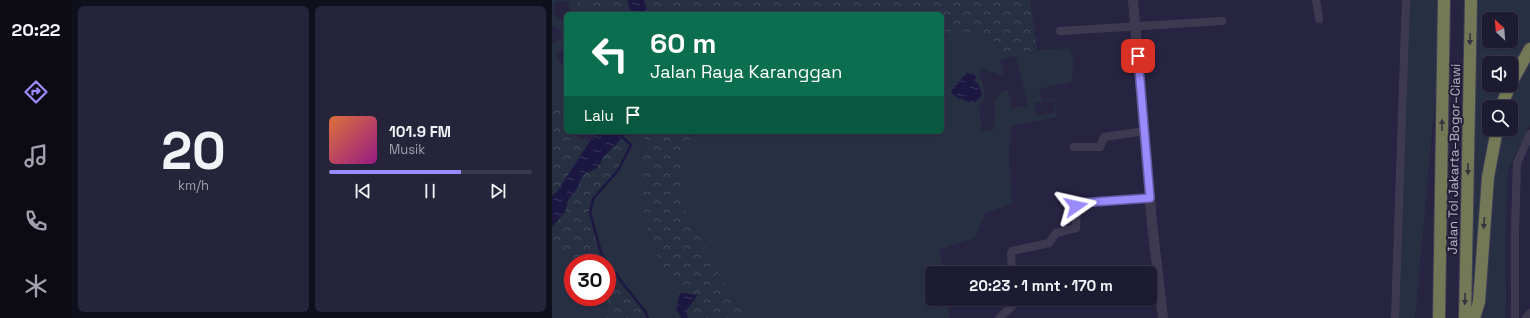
<!DOCTYPE html>
<html lang="id">
<meta charset="utf-8">
<style>
body{margin:0;font-family:"Space Grotesk",sans-serif;background:#25243a;color:#f1f3f6;height:100vh;display:flex;flex-direction:column;font-size:15px;white-space:nowrap}
*{box-sizing:border-box;margin:0}
p{font-size:13px;color:#a0a1ac}
.icon{flex:none;width:22px;height:22px;fill:none;stroke:currentColor;stroke-width:2;stroke-linecap:round;stroke-linejoin:round}
.map{position:relative;flex:1;overflow:hidden}
.details{display:flex;flex-direction:column;gap:6px;padding:6px;background:#100f1c;width:480px}
.details>*{flex:none}
.hud{position:absolute;left:12px;top:12px;width:380px;height:122px;border-radius:6px;box-shadow:0 1px 3px #0004,0 0 0 1px #3b394d;background:#0b6e4f;color:#fff;overflow:hidden}
.needle{width:26px;rotate:334deg}
.buttons{position:absolute;left:930px;top:12px;display:grid;gap:8px}
.buttons a{display:grid;place-items:center;width:36px;height:36px;border-radius:6px;background:#1d1b32;box-shadow:0 1px 3px #0004,0 0 0 1px #3b394d;font-size:20px}
.speed{position:absolute;left:12px;top:254px;display:flex;gap:8px;font-size:20px;font-weight:700;text-align:center}
.speed>*{display:grid;place-content:center;width:52px;height:52px;border-radius:50%;background:#1d1b32;box-shadow:0 1px 3px #0004,0 0 0 1px #3b394d;line-height:1}
.speed .limit{border:6px solid #d22;background:#fff;color:#111}
.pin{position:absolute;display:grid;place-items:center;width:34px;height:34px;color:#fff;margin:-17px;border-radius:8px;box-shadow:0 2px 6px #0006}
.me{position:absolute;width:44px;margin:-22px;rotate:79deg;stroke-linejoin:round;filter:drop-shadow(0 0 3px #0008)}
.turn{display:flex;align-items:center;gap:14px;height:84px;padding:0 20px;font-size:18px}
.turn .icon{width:52px;height:52px;stroke-width:2.5}
.turn b{display:block;font-size:28px;line-height:34px}
.then{display:flex;align-items:center;height:38px;padding:0 20px;background:#0003;gap:8px;font-size:15px}
.details .card{flex:1;display:flex;flex-direction:column;justify-content:center;gap:6px;min-width:0;padding:0 14px;border-radius:6px;background:#25243a}
.details .dial{align-items:center;gap:0}
.dial b{font-size:52px;line-height:1}
.song{display:flex;align-items:center;gap:12px}
.cover{width:48px;height:48px;border-radius:6px;background:linear-gradient(135deg,hsl(20 70% 55%),hsl(310 70% 35%))}
.played{height:4px;border-radius:2px;background:linear-gradient(90deg,#9a8afc 65%,#3b394d 65%)}
.keys{display:flex;justify-content:space-around;direction:ltr}
.details .tiles{flex:1;display:grid;gap:6px;grid-template-columns:repeat(2,1fr)}
.trip{position:absolute;left:373px;top:266px;width:232px;height:40px;border-radius:6px;background:#1d1b32;box-shadow:0 1px 3px #0004,0 0 0 1px #3b394d;font-weight:800;line-height:40px;text-align:center}
main{display:flex;flex:1;min-height:0}
.tab-bar{display:flex;flex-direction:column;width:72px;justify-content:space-around;align-items:center;background:#0c0b14;color:#a0a1ac}
.tab-bar .icon{width:28px;height:28px}
.tab-bar .selected{color:#9a8afc}
.tab-bar b{font-size:18px;color:#f1f3f6}
.map>svg:first-child{display:block}
.grass{fill:#273043;fill-rule:evenodd}
.forest{fill:url(#forest-crowns)}
.water{fill:url(#water-ripples)}
.lines{fill:none;stroke-linecap:round;stroke-linejoin:round}
.stream{stroke:#1c1740;stroke-width:2.5}
.minor-casing{stroke:#403d54;stroke-width:8}
.tertiary-casing{stroke:#403d54;stroke-width:10}
.motorway-casing{stroke:#403e55;stroke-width:14}
.minor{stroke:#3c3951;stroke-width:7}
.tertiary{stroke:#3c3951;stroke-width:9}
.motorway{stroke:#737856;stroke-width:12}
.oneway{fill:#35343e}
.route-casing{stroke:#645aa4;stroke-width:10}
.route{stroke:#9a8afc;stroke-width:7}
.labels{text-anchor:middle;dominant-baseline:central;stroke-width:4;stroke-linejoin:round;paint-order:stroke}
.street-label{font-size:13px;fill:#b9b6cb;stroke:#201e36}
</style>
<main>
<nav class="tab-bar">
<b>20:22</b>
<svg class="icon selected" aria-label="directions" viewBox="0 0 24 24"><path d="M12 3l9 9-9 9-9-9zM9 14v-3h6M13 9l2 2-2 2"/></svg>
<svg class="icon" aria-label="music" viewBox="0 0 24 24"><path d="M9 18V5l10-2v13"/><circle cx="6" cy="18" r="3"/><circle cx="16" cy="16" r="3"/></svg>
<svg class="icon" aria-label="phone" viewBox="0 0 24 24"><path d="M5 4h4l2 5-3 2q2 4 5 5l2-3 5 2v4C11 20 4 13 5 4z"/></svg>
<svg class="icon" aria-label="climate" viewBox="0 0 24 24"><path d="M12 3v18M4 7l16 10M4 17L20 7"/></svg>
</nav>
<section class="details">
<div class="tiles">
<div class="card dial"><b>20</b><p>km/h</p></div>
<div class="card">
<div class="song"><i class="cover"></i><div><b>101.9 FM</b><p>Musik</p></div></div>
<div class="played"></div>
<div class="keys"><svg class="icon" aria-label="previous" viewBox="0 0 24 24"><path d="M18 5L8 12l10 7zM5 5v14"/></svg><svg class="icon" aria-label="pause" viewBox="0 0 24 24"><path d="M8 5v14M16 5v14"/></svg><svg class="icon" aria-label="next" viewBox="0 0 24 24"><path d="M6 5l10 7-10 7zM19 5v14"/></svg></div>
</div>
</div>
</section>
<div class="map">
<svg width="978" height="318" viewBox="0 0 978 318">
<defs>
<pattern id="forest-crowns" width="20" height="18" patternUnits="userSpaceOnUse"><rect width="20" height="18" fill="#273043"/><path d="M2 6a3 3 0 1 1 6 0M12 15a3 3 0 1 1 6 0" fill="none" stroke="#444c5d"/></pattern>
<pattern id="water-ripples" width="26" height="14" patternUnits="userSpaceOnUse"><rect width="26" height="14" fill="#1c1740"/><path d="M2 4q2-2 4 0t4 0M15 11q2-2 4 0t4 0" fill="none" stroke="#3b365a"/></pattern>
</defs>
<rect width="100%" height="100%" fill="#272442"/>
<g class="grass">
<path d="M 0,0 L 25,0 L 28,14 L 18,14 L 17,1 L 3,2 L 1,14 L 13,23 L 14,22 L 14,47 L 4,54 L 7,61 L 14,67 L 14,115 L 0,106 L 0,44 L 10,39 L 9,31 L 0,25 Z"/>
<path d="M 854,0 L 892,0 L 863,318 L 843,318 Z"/>
<path d="M 919,0 L 978,0 L 978,125 L 956,170 L 953,244 L 954,298 L 953,318 L 913,318 ZM 937,19 L 959,19 L 959,41 L 937,41 ZM 937,63 L 959,63 L 959,85 L 937,85 ZM 937,107 L 959,107 L 959,129 L 937,129 Z"/>
<path d="M 412,32 L 478,54 L 485,50 L 518,48 L 522,61 L 519,82 L 487,89 L 490,100 L 502,98 L 505,117 L 459,126 L 457,154 L 460,203 L 433,214 L 423,238 L 388,249 L 391,273 L 380,273 L 380,299 L 395,299 L 398,318 L 194,318 L 166,273 L 133,209 L 129,163 L 140,132 L 390,132 L 390,38 ZM 464,56 L 476,105 L 460,109 L 456,90 L 451,90 L 441,102 L 444,114 L 442,116 L 442,129 L 430,131 L 427,108 L 433,98 L 430,81 L 427,79 L 430,69 L 452,76 L 448,60 ZM 413,76 L 426,84 L 430,95 L 422,103 L 406,96 L 403,97 L 402,94 L 403,88 ZM 501,100 L 503,113 L 484,115 L 482,103 Z"/>
<path d="M 76,132 L 95,133 L 87,157 L 92,188 L 89,202 L 96,231 L 105,255 L 118,279 L 126,290 L 146,295 L 134,311 L 136,318 L 96,318 L 93,311 L 72,285 L 49,253 L 38,212 L 41,199 L 53,184 L 79,145 L 71,137 Z"/>
<path d="M 4,247 L 25,263 L 21,263 L 21,297 L 44,297 L 50,318 L 0,318 L 0,251 Z"/>
</g>
<g class="forest">
<path d="M 25,0 L 75,0 L 80,14 L 28,14 Z"/>
<path d="M 92,0 L 478,0 L 485,50 L 478,54 L 448,56 L 443,42 L 412,32 L 390,38 L 390,14 L 96,14 Z"/>
<path d="M 0,106 L 14,115 L 14,132 L 24,132 L 26,138 L 38,141 L 5,192 L 0,195 Z"/>
<path d="M 94,132 L 140,132 L 129,163 L 133,209 L 166,273 L 194,318 L 136,318 L 134,311 L 145,295 L 128,293 L 118,279 L 105,255 L 96,231 L 89,201 L 92,188 L 87,157 L 93,142 Z"/>
<path d="M 71,137 L 79,145 L 67,169 L 41,199 L 38,212 L 49,253 L 72,285 L 93,311 L 96,318 L 50,318 L 44,297 L 55,297 L 55,263 L 25,263 L 5,247 L 0,251 L 0,227 L 13,212 L 16,200 L 24,190 L 31,175 L 45,168 L 52,156 Z"/>
</g>
<g class="water">
<path d="M 75,0 L 92,0 L 96,14 L 80,14 Z"/>
<path d="M 414,73 L 424,75 L 423,83 L 426,83 L 430,95 L 422,103 L 420,101 L 417,103 L 415,100 L 413,101 L 410,98 L 408,99 L 399,93 L 400,89 L 403,88 L 403,85 L 406,85 L 407,80 L 409,80 L 411,76 L 413,76 Z"/>
<path d="M 48,132 L 76,132 L 52,156 L 45,168 L 31,175 L 24,190 L 16,200 L 13,212 L 0,227 L 0,195 L 5,192 L 38,141 Z"/>
<path d="M 128,293 L 146,295 L 134,311 L 136,318 L 129,318 L 124,309 Z"/>
</g>
<g class="lines">
<path class="stream" d="M 65,132 L 79,145 L 67,169 L 41,199 L 38,212 L 49,253 L 72,285 L 93,311 L 96,318"/>
<g class="minor-casing">
<g id="minor">
<path d="M 764,0 L 767,19"/>
<path d="M 508,31 L 670,21"/>
<path d="M 522,147 L 548,147 L 552,137 L 593,131"/>
<path d="M 460,273 L 459,254 L 460,251 L 497,243 L 504,233 L 524,228 L 525,204 L 598,198"/>
<path d="M 593,273 L 606,272"/>
<path d="M 447,318 L 460,306 L 461,299"/>
<path d="M 843,318 L 854,0"/>
<path d="M 963,318 L 963,229 L 965,163 L 978,134"/>
<path d="M 974,318 L 978,313"/>
</g>
</g>
<g class="tertiary-casing">
<path id="tertiary" d="M 581,0 L 600,223 L 611,318"/>
</g>
<g class="motorway-casing">
<g id="motorway">
<path d="M 959,83 L 978,49"/>
<path d="M 949,107 L 958,85"/>
<path d="M 887,318 L 892,0"/>
<path d="M 913,318 L 919,0"/>
<path d="M 922,318 L 927,302 L 936,177 L 945,129"/>
</g>
</g>
<use href="#minor" class="minor"/>
<use href="#tertiary" class="tertiary"/>
<use href="#motorway" class="motorway"/>
</g>
<defs><path id="oneway-solid" d="M-6-.8H1V-3.2L6.5 0L1 3.2V.8H-6Z"/></defs>
<g class="oneway">
<use href="#oneway-solid" transform="translate(918 39) rotate(91)"/>
<use href="#oneway-solid" transform="translate(890 125) rotate(-89)"/>
<use href="#oneway-solid" transform="translate(916 169) rotate(91)"/>
<use href="#oneway-solid" transform="translate(932 223) rotate(95)"/>
<use href="#oneway-solid" transform="translate(913 299) rotate(91)"/>
</g>
<g class="lines">
<g class="route-casing">
<path id="route" d="M 524,206 L 527,203 L 598,198 L 586,56"/>
</g>
<use href="#route" class="route"/>
</g>
<g class="labels">
<g class="street-label">
<text transform="translate(902 159) rotate(-89)">Jalan Tol Jakarta–Bogor–Ciawi</text>
</g>
</g>
</svg>
<div class="buttons">
<a><svg class="needle" viewBox="-14 -14 28 28"><path d="M0-13l5 13h-10z" fill="#e53935"/><path d="M0 13l5-13h-10z" fill="#a0a1ac"/></svg></a>
<a><svg class="icon" aria-label="sound" viewBox="0 0 24 24"><path d="M4 9h4l5-4v14l-5-4H4zM17 9q2 3 0 6"/></svg></a>
<a><svg class="icon" aria-label="search" viewBox="0 0 24 24"><circle cx="10" cy="10" r="6"/><path d="M15 15l6 6"/></svg></a>
</div>
<div class="speed"><div class="limit">30</div></div>
<div class="pin" style="left:586px;top:56px;background:#d93025"><svg class="icon" aria-label="arrive" viewBox="0 0 24 24"><path d="M6 21V4h12l-3 4 3 4H6"/></svg></div>
<svg class="me" style="left:524px;top:206px" viewBox="-20 -20 40 40"><path d="M0-17L14 15 0 8-14 15z" fill="#9a8afc" stroke="#fff" stroke-width="4"/></svg>
<div class="trip">20:23 · 1 mnt · 170 m</div>
<div class="hud">
<div class="turn"><svg class="icon" aria-label="left" viewBox="0 0 24 24"><path d="M17 20v-9H6M10 6l-5 5 5 5"/></svg><div><b>60 m</b>Jalan Raya Karanggan</div></div>
<div class="then">Lalu<svg class="icon" aria-label="arrive" viewBox="0 0 24 24"><path d="M6 21V4h12l-3 4 3 4H6"/></svg></div>
</div>
</div>
</main>
